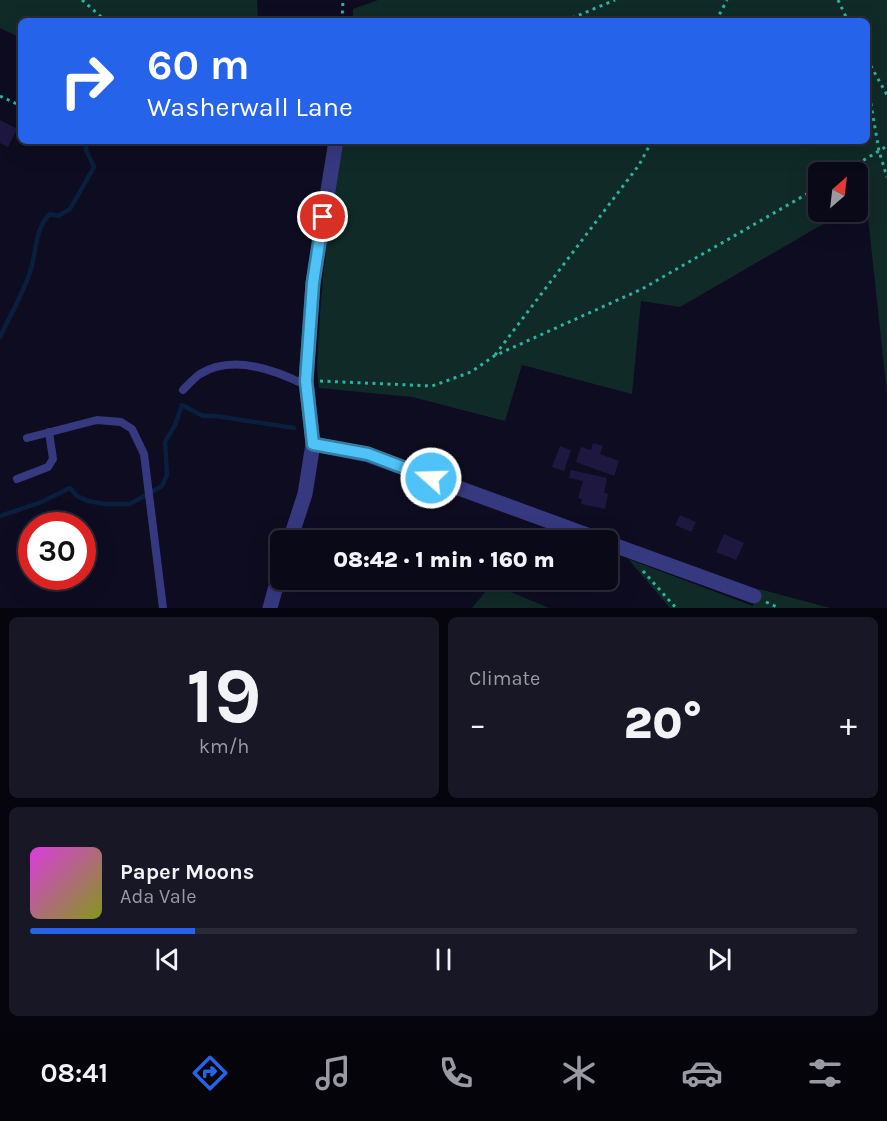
<!DOCTYPE html>
<meta charset="utf-8">
<style>
body{margin:0;font-family:Karla,sans-serif;background:#181725;color:#f1f3f6;height:100vh;display:flex;flex-direction:column;font-size:22px;white-space:nowrap}
*{box-sizing:border-box;margin:0}
p{font-size:20px;color:#999aa2}
.icon{flex:none;width:33px;height:33px;fill:none;stroke:currentColor;stroke-width:2;stroke-linecap:round;stroke-linejoin:round}
.map{position:relative;height:608px;overflow:hidden}
.sheet{display:flex;flex-direction:column;gap:9px;padding:9px;background:#06050d;flex:1}
.sheet>*{flex:none}
.banner{position:absolute;left:18px;top:18px;width:852px;height:126px;border-radius:9px;box-shadow:0 6px 24px #0002,0 0 0 2px #2a2a37;background:#2563eb;color:#fff;overflow:hidden}
.needle{width:39px;rotate:28deg}
.controls{position:absolute;left:808px;top:162px;display:grid;gap:12px}
.controls a{display:grid;place-items:center;width:60px;height:60px;border-radius:9px;background:#0a0918;box-shadow:0 6px 24px #0002,0 0 0 2px #2a2a37;font-size:30px}
.speed{position:absolute;left:18px;top:512px;display:flex;gap:12px;font-size:30px;font-weight:700;text-align:center}
.speed>*{display:grid;place-content:center;width:78px;height:78px;border-radius:50%;background:#0a0918;box-shadow:0 6px 24px #0002,0 0 0 2px #2a2a37;line-height:1}
.speed .limit{border:9px solid #d22;background:#fff;color:#111}
.pin{position:absolute;display:grid;place-items:center;width:51px;height:51px;color:#fff;margin:-26px;border:3px solid #fff;border-radius:50%;box-shadow:0 2px 6px #0007}
.me{position:absolute;width:66px;margin:-33px;rotate:290deg;stroke-linejoin:round;filter:drop-shadow(0 0 4px #0008)}
.turn{display:flex;align-items:center;gap:21px;height:126px;padding:0 30px;font-size:27px}
.turn .icon{width:78px;height:78px;stroke-width:2.5}
.turn b{display:block;font-size:42px;line-height:51px}
.big{font-size:45px;font-weight:800;line-height:1.1}
.sheet .tile{flex:1;display:flex;flex-direction:column;justify-content:center;gap:9px;min-width:0;padding:0 21px;border-radius:9px;background:#181725}
.sheet .dial{align-items:center;gap:0}
.dial b{font-size:78px;line-height:1}
.song{display:flex;align-items:center;gap:18px}
.cover{width:72px;height:72px;border-radius:9px;background:linear-gradient(135deg,hsl(300 70% 55%),hsl(70 70% 35%))}
.played{height:6px;border-radius:3px;background:linear-gradient(90deg,#2563eb 20%,#2a2a37 20%)}
.keys{display:flex;justify-content:space-around;direction:ltr}
.heat{display:flex;justify-content:space-between;align-items:center;font-size:33px;direction:ltr}
.sheet .tiles{flex:1;display:grid;gap:9px;grid-template-columns:1fr 1fr}
.tile:last-child{grid-column:span 2}
.trip{position:absolute;left:270px;top:530px;width:348px;height:60px;border-radius:9px;background:#0a0918;box-shadow:0 6px 24px #0002,0 0 0 2px #2a2a37;font-weight:800;line-height:60px;text-align:center}
.menu{display:flex;height:96px;justify-content:space-around;align-items:center;background:#04040a;color:#999aa2}
.menu .icon{width:42px;height:42px}
.menu .active{color:#2563eb}
.menu b{font-size:27px;color:#f1f3f6}
.map>svg:first-child{display:block}
.green{fill:#102a27}
.lines{fill:none;stroke-linecap:round;stroke-linejoin:round}
.stream{stroke:#091f3d;stroke-width:4.5}
.building{fill:#1e1841}
.path{stroke:#2cb2a1;stroke-width:3;stroke-dasharray:3 4.5;stroke-linecap:butt}
.lane{stroke:#373980;stroke-width:8}
.street{stroke:#373980;stroke-width:15}
.route-casing{stroke:#337fa1;stroke-width:15}
.route{stroke:#4fc3f7;stroke-width:10}
</style>
<div class="map">
<svg width="887" height="608" viewBox="0 0 887 608">
<rect width="100%" height="100%" fill="#0e0c20"/>
<g class="green">
<path d="M 0,0 L 257,0 L 258,21 L 21,21 L 21,38 L 0,28 Z"/>
<path d="M 378,0 L 887,0 L 887,394 L 866,199 L 858,204 L 858,172 L 819,172 L 819,212 L 844,212 L 680,307 L 641,301 L 632,394 L 522,365 L 505,421 L 412,397 L 319,388 C 315,364 319,339 320,315 C 324,256 332,199 344,141 L 867,141 L 867,21 L 353,21 L 353,9 Z"/>
<path d="M 628,559 L 753,606 L 759,589 L 830,608 L 670,608 Z"/>
<path d="M 492,584 L 549,608 L 472,608 Z"/>
</g>
<g class="lines">
<g class="stream">
<path d="M 0,337 C 10,316 23,294 30,272 C 37,253 34,229 50,214 L 58,216 L 70,209 L 94,167 L 86,150 L 86,141"/>
<path d="M 0,516 L 39,503 L 70,488 L 77,496 L 88,501 L 105,504 L 130,504 L 162,486 L 167,475 L 165,442 L 175,425 L 182,405 L 203,416 L 216,416 L 294,428"/>
</g>
</g>
<g class="building">
<path d="M 0,120 L 17,129 L 8,147 L 0,143 Z"/>
<path d="M 593,443 L 603,446 L 600,454 L 619,461 L 614,476 L 576,462 L 581,447 L 591,450 Z"/>
<path d="M 560,446 L 571,450 L 564,471 L 552,467 Z"/>
<path d="M 571,470 L 607,478 L 604,493 L 608,494 L 605,509 L 581,504 L 582,499 L 578,498 L 583,481 L 569,478 Z"/>
<path d="M 680,515 L 696,522 L 691,532 L 675,525 Z"/>
<path d="M 724,534 L 744,543 L 736,560 L 716,552 Z"/>
</g>
<g class="lines">
<g class="path">
<path d="M 82,0 L 106,21"/>
<path d="M 838,0 L 848,21"/>
<path d="M 342,21 L 343,0"/>
<path d="M 565,21 L 615,0"/>
<path d="M 716,21 L 727,0"/>
<path d="M 867,59 L 887,95"/>
<path d="M 867,81 L 879,151 L 887,177"/>
<path d="M 0,96 L 21,106"/>
<path d="M 844,172 L 887,146"/>
<path d="M 495,355 L 639,165 L 652,141"/>
<path d="M 320,381 L 432,386 L 471,372 L 494,356 L 642,289 L 819,187"/>
<path d="M 643,571 L 676,608"/>
<path d="M 766,602 L 779,608"/>
</g>
<g class="lane">
<path d="M 183,390 C 188,385 194,378 200,374 C 232,354 276,370 307,386"/>
<path d="M 27,438 L 97,420 L 121,422 L 132,429 L 144,454 L 163,608"/>
<path d="M 17,479 L 48,467 L 53,459 L 49,432"/>
</g>
<g class="street">
<path d="M 313,444 L 368,455 L 601,540"/>
<path d="M 290,540 L 305,494 L 313,444 L 306,381 L 313,283 L 336,141"/>
<path d="M 608,543 L 754,596"/>
<path d="M 270,608 L 280,572"/>
</g>
</g>
<g class="lines">
<g class="route-casing">
<path id="route" d="M 323,217 L 313,283 L 306,381 L 313,444 L 368,454 L 431,478"/>
</g>
<use href="#route" class="route"/>
</g>
</svg>
<div class="controls">
<a><svg class="needle" viewBox="-14 -14 28 28"><path d="M0-13l5 13h-10z" fill="#e53935"/><path d="M0 13l5-13h-10z" fill="#999aa2"/></svg></a>
</div>
<div class="speed"><div class="limit">30</div></div>
<div class="pin" style="left:323px;top:217px;background:#d93025"><svg class="icon" aria-label="arrive" viewBox="0 0 24 24"><path d="M6 21V4h12l-3 4 3 4H6"/></svg></div>
<svg class="me" style="left:431px;top:478px" viewBox="-20 -20 40 40"><circle r="17" fill="#4fc3f7" stroke="#fff" stroke-width="3"/><path d="M0-11L8 9 0 5-8 9z" fill="#fff"/></svg>
<div class="trip">08:42 · 1 min · 160 m</div>
<div class="banner">
<div class="turn"><svg class="icon" aria-label="right" viewBox="0 0 24 24"><path d="M7 20v-9h11M14 6l5 5-5 5"/></svg><div><b>60 m</b>Washerwall Lane</div></div>
</div>
</div>
<section class="sheet">
<div class="tiles">
<div class="tile dial"><b>19</b><p>km/h</p></div>
<div class="tile"><p>Climate</p>
<div class="heat"><a>−</a><b class="big">20°</b><a>+</a></div>
</div>
<div class="tile">
<div class="song"><i class="cover"></i><div><b>Paper Moons</b><p>Ada Vale</p></div></div>
<div class="played"></div>
<div class="keys"><svg class="icon" aria-label="previous" viewBox="0 0 24 24"><path d="M18 5L8 12l10 7zM5 5v14"/></svg><svg class="icon" aria-label="pause" viewBox="0 0 24 24"><path d="M8 5v14M16 5v14"/></svg><svg class="icon" aria-label="next" viewBox="0 0 24 24"><path d="M6 5l10 7-10 7zM19 5v14"/></svg></div>
</div>
</div>
</section>
<nav class="menu">
<b>08:41</b>
<svg class="icon active" aria-label="directions" viewBox="0 0 24 24"><path d="M12 3l9 9-9 9-9-9zM9 14v-3h6M13 9l2 2-2 2"/></svg>
<svg class="icon" aria-label="music" viewBox="0 0 24 24"><path d="M9 18V5l10-2v13"/><circle cx="6" cy="18" r="3"/><circle cx="16" cy="16" r="3"/></svg>
<svg class="icon" aria-label="phone" viewBox="0 0 24 24"><path d="M5 4h4l2 5-3 2q2 4 5 5l2-3 5 2v4C11 20 4 13 5 4z"/></svg>
<svg class="icon" aria-label="climate" viewBox="0 0 24 24"><path d="M12 3v18M4 7l16 10M4 17L20 7"/></svg>
<svg class="icon" aria-label="car" viewBox="0 0 24 24"><path d="M5 17H2v-5l4-1 3-4h7l3 4 3 1v5h-3M9 17h6M6 11h13"/><circle cx="7" cy="17" r="2"/><circle cx="17" cy="17" r="2"/></svg>
<svg class="icon" aria-label="filters" viewBox="0 0 24 24"><path d="M4 7h16M4 17h16"/><circle cx="9" cy="7" r="2"/><circle cx="15" cy="17" r="2"/></svg>
</nav>
